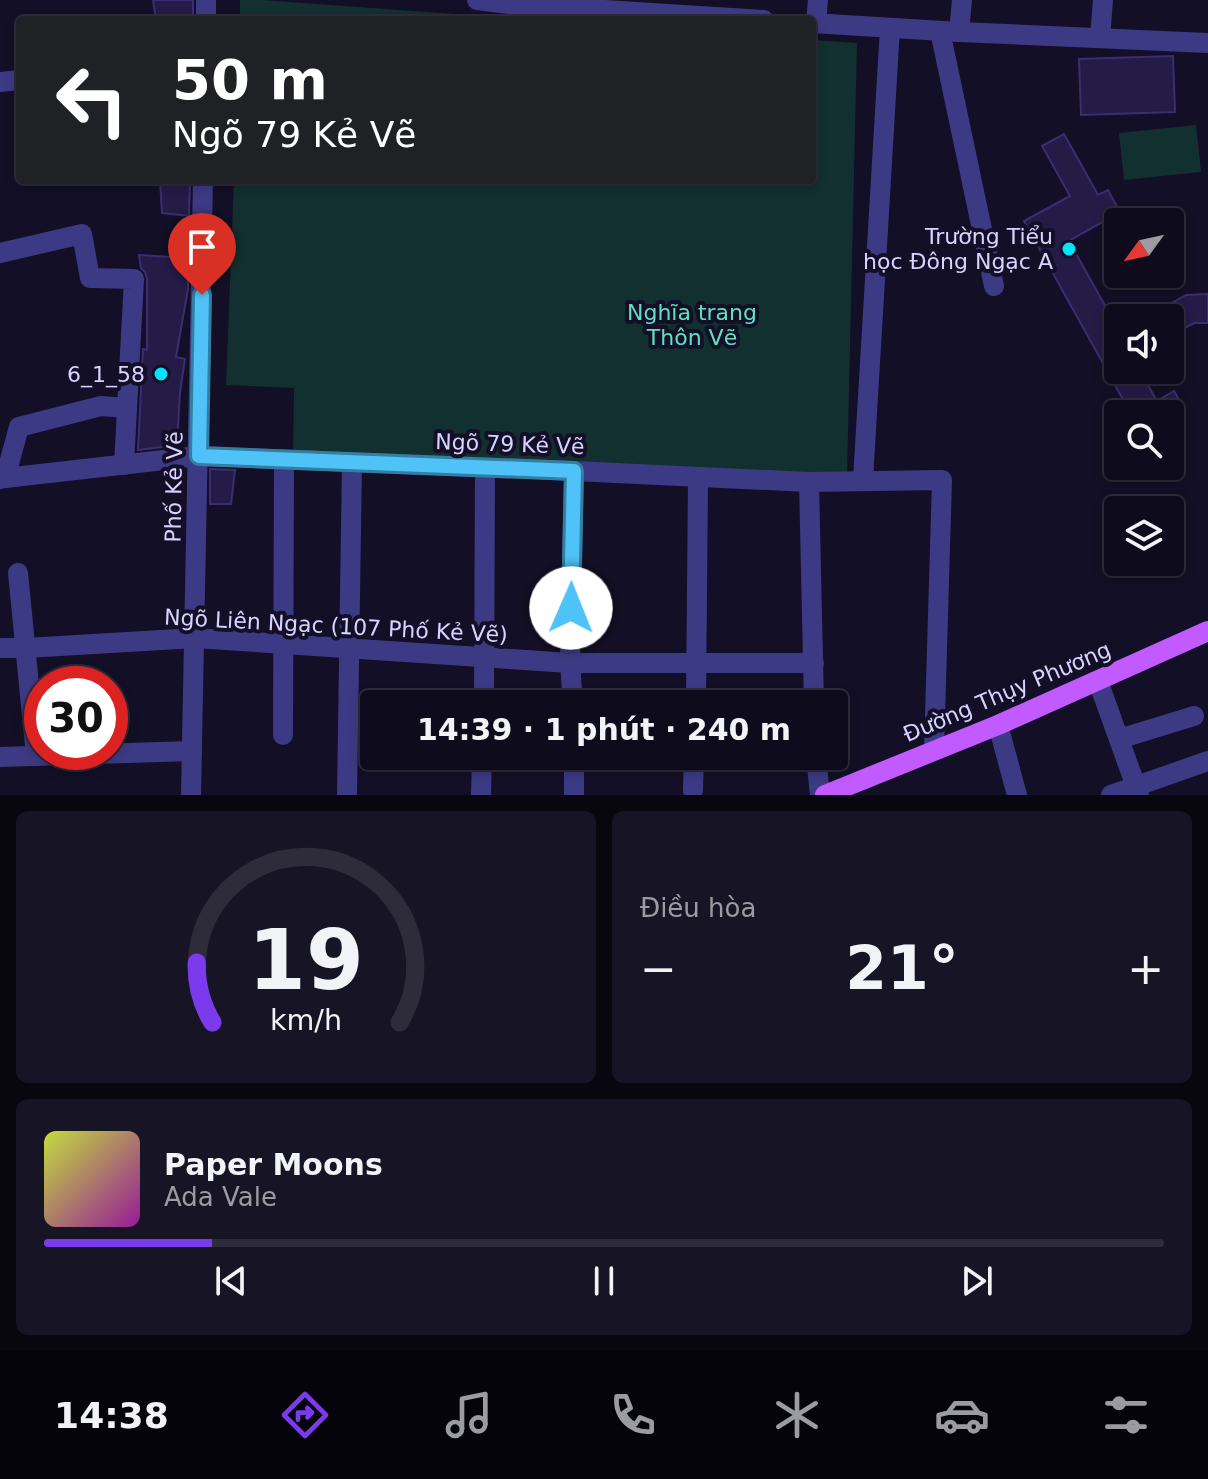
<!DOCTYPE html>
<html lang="vi">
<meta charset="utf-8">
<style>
body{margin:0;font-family:"DejaVu Sans",sans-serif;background:#171425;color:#f1f3f6;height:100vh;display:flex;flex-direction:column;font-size:30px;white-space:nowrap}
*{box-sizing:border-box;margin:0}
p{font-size:26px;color:#9b9ba3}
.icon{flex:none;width:44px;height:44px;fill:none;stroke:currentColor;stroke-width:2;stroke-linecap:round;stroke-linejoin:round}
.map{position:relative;height:795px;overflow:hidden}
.panel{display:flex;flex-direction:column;gap:16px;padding:16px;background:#08060f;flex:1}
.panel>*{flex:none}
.banner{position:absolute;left:16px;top:16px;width:800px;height:168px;border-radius:8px;box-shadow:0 4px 12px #0003,0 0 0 2px #2e2b3b;background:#202124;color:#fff;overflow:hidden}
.needle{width:52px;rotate:237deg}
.buttons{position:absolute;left:1104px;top:208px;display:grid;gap:16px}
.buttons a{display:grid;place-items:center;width:80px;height:80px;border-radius:8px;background:#0e0b1c;box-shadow:0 4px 12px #0003,0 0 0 2px #2e2b3b;font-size:40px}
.speed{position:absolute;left:24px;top:666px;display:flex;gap:16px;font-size:40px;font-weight:700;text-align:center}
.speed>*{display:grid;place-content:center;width:104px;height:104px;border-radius:50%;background:#0e0b1c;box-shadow:0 4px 12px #0003,0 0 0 2px #2e2b3b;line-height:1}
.speed .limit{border:12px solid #d22;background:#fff;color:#111}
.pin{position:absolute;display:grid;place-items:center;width:68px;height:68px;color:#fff;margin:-82px -34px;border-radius:50% 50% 50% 0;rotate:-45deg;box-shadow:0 0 8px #0007}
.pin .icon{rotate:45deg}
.me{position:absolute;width:88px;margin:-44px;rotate:1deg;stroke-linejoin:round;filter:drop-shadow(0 0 6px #0008)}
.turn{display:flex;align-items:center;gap:28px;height:168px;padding:0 24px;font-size:36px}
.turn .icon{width:104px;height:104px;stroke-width:2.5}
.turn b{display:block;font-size:56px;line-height:68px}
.big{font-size:60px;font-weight:800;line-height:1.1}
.panel .card{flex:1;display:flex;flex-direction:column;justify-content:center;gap:12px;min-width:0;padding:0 28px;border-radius:12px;background:#171425}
.panel .dial{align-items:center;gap:0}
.dial svg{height:208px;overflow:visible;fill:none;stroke:#2e2b3b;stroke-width:7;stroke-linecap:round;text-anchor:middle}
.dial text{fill:#f1f3f6;stroke:none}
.song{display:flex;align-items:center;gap:24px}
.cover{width:96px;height:96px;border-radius:12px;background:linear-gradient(135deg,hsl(70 70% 55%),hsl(300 70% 35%))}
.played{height:8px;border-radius:4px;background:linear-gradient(90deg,#7c3aed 15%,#2e2b3b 15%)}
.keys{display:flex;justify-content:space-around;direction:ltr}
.heat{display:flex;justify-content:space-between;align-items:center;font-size:44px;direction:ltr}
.panel .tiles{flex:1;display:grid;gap:16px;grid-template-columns:1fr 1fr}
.card:last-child{grid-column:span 2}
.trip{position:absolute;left:360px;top:690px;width:488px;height:80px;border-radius:8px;background:#0e0b1c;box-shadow:0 4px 12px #0003,0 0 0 2px #2e2b3b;font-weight:800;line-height:80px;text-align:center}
.tab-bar{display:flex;height:128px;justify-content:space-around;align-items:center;background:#06040b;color:#9b9ba3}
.tab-bar .icon{width:56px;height:56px}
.tab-bar .active{color:#7c3aed}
.tab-bar b{font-size:36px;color:#f1f3f6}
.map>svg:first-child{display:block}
.green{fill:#12302f}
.building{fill:#241b47;stroke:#3b2d73;stroke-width:2}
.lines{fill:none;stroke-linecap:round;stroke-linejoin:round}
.minor{stroke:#3d3a85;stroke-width:20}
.major{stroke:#c25bff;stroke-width:20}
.route-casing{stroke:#337fa1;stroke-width:20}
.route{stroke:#4fc3f7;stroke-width:14}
.poi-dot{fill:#00e5ff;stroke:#130f26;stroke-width:3}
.labels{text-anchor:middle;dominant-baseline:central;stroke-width:8;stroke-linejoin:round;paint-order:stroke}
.poi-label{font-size:22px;fill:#d9d4ff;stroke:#130f26;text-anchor:end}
.park-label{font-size:22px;fill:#5fe0c0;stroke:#130f26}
.street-label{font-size:22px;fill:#d9d4ff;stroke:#130f26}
</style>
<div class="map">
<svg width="1208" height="795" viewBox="0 0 1208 795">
<rect width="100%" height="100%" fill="#130f26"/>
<g class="green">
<path d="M 240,0 L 262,0 L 537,20 L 240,20 Z"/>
<path d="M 812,40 L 857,43 L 847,476 L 293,452 L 294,388 L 226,385 L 234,180 L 812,180 Z"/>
<path d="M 1196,125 L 1201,172 L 1124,180 L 1119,133 Z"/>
</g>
<g class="building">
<path d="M 153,0 L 193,0 L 193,20 L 156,20 Z"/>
<path d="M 1173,56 L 1175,112 L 1081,115 L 1079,59 Z"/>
<path d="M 1064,134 L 1098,195 L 1108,190 L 1120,212 L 1069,241 L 1118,329 L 1118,370 L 1139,370 L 1157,401 L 1174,391 L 1182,405 L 1165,414 L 1131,414 L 1024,221 L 1070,196 L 1042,146 Z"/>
<path d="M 160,180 L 190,180 L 189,216 L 162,213 Z"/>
<path d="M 139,255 L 187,258 L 188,272 L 188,289 L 176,357 L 185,359 L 180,392 L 177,445 L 138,450 L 143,349 L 147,350 L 147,279 L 145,272 L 141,268 Z"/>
<path d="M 1208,294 L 1208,323 L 1194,323 L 1170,336 L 1170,318 L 1145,318 L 1186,295 Z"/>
<path d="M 210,469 L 235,470 L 231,504 L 210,504 Z"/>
</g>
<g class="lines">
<g class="minor">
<path d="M 477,0 L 509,4 L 764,20"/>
<path d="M 206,20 L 206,0"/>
<path d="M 812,23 L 959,32 L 1208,43"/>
<path d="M 816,23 L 818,0"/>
<path d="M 940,31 L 994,286"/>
<path d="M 959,32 L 962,0"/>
<path d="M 1100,38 L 1103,0"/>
<path d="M 0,82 L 20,80"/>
<path d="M 0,253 L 82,234 L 90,278 L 134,279 L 124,465"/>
<path d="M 5,478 L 199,456 L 574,471 L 809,482 L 942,480 L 934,750"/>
<path d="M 0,479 L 5,478 L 19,427 L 101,406 L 127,408"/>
<path d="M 863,480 L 890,28"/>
<path d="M 809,482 L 814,704"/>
<path d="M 18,573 L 36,756"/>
<path d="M 0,648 L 26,648 L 195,638 L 570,663 L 814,663"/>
<path d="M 1098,681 L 1139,795"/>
<path d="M 484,704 L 485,467"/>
<path d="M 573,704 L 570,663 L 574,471"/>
<path d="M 696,704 L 698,477"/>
<path d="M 998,725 L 1017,795"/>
<path d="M 283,735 L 284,460"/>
<path d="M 1119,739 L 1194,716"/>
<path d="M 816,756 L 820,795"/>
<path d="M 0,757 L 192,751"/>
<path d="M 693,790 L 694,756"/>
<path d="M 191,795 L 203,180"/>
<path d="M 347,795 L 352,462"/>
<path d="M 481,795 L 482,756"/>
<path d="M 574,795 L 574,756"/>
<path d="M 1111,795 L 1208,761"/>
</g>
<path class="major" d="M 825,795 L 998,725 L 1208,631"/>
</g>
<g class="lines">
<g class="route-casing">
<path id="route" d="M 202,295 L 199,456 L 574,471 L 571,608"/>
</g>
<use href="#route" class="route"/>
</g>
<g class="poi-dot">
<circle cx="1069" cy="249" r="8"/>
<circle cx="161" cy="374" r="8"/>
</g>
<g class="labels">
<g class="poi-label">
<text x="1053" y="236">Trường Tiểu<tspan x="1053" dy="25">học Đông Ngạc A</tspan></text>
<text x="145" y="374">6_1_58</text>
</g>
<g class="park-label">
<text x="692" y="312">Nghĩa trang<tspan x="692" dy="25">Thôn Vẽ</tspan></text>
</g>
<g class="street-label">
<text transform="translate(510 444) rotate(2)">Ngõ 79 Kẻ Vẽ</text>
<text transform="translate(174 487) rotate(-89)">Phố Kẻ Vẽ</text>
<text transform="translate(336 626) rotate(3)">Ngõ Liên Ngạc (107 Phố Kẻ Vẽ)</text>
<text transform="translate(1007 692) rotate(-23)">Đường Thụy Phương</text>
</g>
</g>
</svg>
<div class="buttons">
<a><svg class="needle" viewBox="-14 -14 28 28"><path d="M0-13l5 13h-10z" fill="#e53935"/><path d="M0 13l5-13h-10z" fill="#9b9ba3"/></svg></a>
<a><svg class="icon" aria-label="sound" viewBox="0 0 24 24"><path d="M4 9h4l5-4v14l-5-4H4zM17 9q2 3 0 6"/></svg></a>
<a><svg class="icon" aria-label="search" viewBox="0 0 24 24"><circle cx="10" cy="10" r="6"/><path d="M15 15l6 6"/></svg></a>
<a><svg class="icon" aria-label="layers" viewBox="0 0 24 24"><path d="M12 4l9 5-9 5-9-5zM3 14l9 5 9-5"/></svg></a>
</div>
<div class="speed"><div class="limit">30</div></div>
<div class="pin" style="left:202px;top:295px;background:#d93025"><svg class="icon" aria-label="arrive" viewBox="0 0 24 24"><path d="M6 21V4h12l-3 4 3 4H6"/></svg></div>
<svg class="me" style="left:571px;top:608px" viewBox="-20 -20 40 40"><circle r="19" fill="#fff"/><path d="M0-13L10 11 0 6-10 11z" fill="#4fc3f7"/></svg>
<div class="trip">14:39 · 1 phút · 240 m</div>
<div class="banner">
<div class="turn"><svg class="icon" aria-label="left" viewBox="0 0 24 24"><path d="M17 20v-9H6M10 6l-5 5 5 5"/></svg><div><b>50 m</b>Ngõ 79 Kẻ Vẽ</div></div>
</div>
</div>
<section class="panel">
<div class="tiles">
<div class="card dial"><svg viewBox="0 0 100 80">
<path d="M14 69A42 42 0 1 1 86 69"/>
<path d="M14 69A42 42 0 0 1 8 46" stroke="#7c3aed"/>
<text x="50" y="56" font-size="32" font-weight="700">19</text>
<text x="50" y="72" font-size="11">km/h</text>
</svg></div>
<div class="card"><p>Điều hòa</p>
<div class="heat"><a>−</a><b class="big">21°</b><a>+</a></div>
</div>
<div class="card">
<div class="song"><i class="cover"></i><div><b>Paper Moons</b><p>Ada Vale</p></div></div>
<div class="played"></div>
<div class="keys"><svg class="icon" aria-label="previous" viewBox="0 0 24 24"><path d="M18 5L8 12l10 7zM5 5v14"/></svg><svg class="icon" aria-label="pause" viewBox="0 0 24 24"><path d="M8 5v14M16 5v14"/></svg><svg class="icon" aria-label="next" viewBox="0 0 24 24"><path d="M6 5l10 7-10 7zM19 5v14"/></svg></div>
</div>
</div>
</section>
<nav class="tab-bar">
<b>14:38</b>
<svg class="icon active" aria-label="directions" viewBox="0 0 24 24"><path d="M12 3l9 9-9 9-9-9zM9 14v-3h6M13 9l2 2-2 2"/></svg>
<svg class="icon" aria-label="music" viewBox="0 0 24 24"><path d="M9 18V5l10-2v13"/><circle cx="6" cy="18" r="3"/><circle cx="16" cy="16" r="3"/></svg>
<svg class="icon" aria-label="phone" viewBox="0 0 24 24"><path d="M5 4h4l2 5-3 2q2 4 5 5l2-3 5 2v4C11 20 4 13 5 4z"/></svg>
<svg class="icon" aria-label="climate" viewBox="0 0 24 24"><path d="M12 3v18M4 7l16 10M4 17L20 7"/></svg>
<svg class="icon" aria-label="car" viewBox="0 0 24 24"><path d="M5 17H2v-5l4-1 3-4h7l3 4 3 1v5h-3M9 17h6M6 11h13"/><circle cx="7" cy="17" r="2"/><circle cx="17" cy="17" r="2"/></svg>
<svg class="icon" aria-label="filters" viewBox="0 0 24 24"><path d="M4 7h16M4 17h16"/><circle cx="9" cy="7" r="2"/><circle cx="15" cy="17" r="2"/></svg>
</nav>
